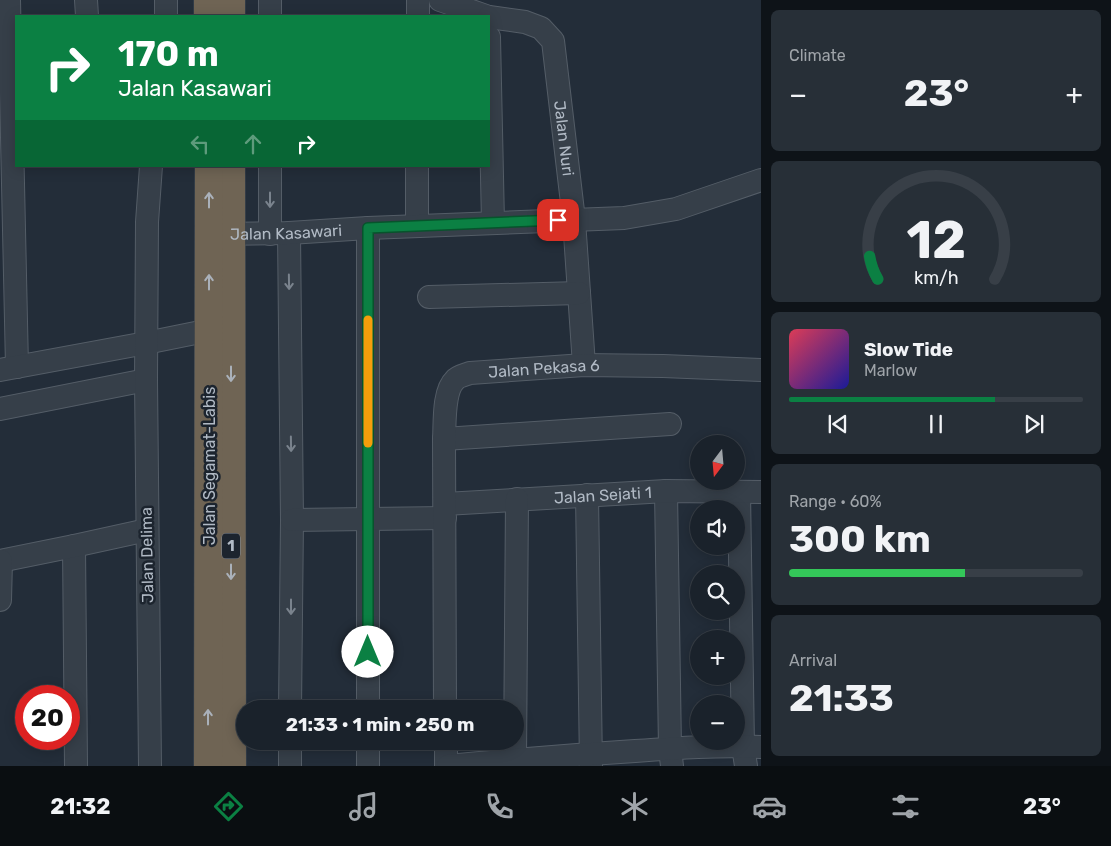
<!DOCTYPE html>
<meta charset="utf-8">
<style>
body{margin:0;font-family:Rubik,sans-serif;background:#272f37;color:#f1f3f6;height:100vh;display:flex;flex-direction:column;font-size:19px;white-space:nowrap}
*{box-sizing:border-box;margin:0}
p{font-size:16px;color:#9fa4a9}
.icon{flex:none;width:28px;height:28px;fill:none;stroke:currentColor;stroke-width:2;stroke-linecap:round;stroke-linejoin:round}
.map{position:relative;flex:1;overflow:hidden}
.sheet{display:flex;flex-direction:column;gap:10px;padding:10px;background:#0e1318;width:350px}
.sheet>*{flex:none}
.guide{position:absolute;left:15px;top:15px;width:475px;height:152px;border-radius:0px;box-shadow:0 2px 12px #0003,0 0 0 1px #383f47;background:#0b8043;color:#fff;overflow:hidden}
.needle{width:32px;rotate:196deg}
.buttons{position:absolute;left:690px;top:435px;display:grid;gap:10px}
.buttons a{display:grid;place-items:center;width:55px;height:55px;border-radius:50%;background:#1a222b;box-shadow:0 2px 12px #0003,0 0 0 1px #383f47;font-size:25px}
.speed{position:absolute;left:15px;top:685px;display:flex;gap:10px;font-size:25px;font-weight:700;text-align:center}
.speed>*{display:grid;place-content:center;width:65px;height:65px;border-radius:50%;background:#1a222b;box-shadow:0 2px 12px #0003,0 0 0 1px #383f47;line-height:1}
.speed .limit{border:8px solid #d22;background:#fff;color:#111}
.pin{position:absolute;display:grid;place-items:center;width:42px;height:42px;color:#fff;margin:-21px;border-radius:10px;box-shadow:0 2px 8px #0006}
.me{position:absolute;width:55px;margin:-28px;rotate:0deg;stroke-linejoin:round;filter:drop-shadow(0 0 4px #0008)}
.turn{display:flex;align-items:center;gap:18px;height:105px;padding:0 20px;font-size:22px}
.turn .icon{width:65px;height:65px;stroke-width:2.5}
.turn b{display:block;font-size:35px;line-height:42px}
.lanes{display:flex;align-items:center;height:48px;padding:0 20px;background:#0003;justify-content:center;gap:25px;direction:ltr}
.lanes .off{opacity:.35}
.big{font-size:38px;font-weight:700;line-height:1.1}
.sheet .tile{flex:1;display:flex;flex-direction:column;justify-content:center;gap:8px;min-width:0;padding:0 18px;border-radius:8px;background:#272f37}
.sheet .dial{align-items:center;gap:0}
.dial svg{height:130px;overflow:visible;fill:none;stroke:#383f47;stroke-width:7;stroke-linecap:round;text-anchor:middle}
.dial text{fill:#f1f3f6;stroke:none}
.song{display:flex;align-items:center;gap:15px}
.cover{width:60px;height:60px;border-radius:8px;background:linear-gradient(135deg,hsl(350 70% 55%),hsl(240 70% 35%))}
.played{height:5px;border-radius:2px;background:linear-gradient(90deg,#0b8043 70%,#383f47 70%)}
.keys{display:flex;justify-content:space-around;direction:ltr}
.heat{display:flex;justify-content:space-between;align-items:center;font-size:28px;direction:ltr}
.charge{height:8px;border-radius:4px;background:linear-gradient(90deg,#34c759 60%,#383f47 0)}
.trip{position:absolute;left:236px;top:700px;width:288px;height:50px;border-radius:25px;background:#1a222b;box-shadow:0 2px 12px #0003,0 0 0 1px #383f47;font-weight:700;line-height:50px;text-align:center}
.tabs{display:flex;height:80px;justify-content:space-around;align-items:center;background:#0a0e11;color:#9fa4a9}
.tabs .icon{width:35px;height:35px}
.tabs .selected{color:#0b8043}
.tabs b{font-size:22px;color:#f1f3f6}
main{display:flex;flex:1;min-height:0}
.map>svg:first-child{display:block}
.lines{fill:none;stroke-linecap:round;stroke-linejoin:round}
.minor-casing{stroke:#545d67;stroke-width:24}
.highway-casing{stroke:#414a54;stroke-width:29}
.minor{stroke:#363f49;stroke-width:22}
.highway{stroke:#6f6454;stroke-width:28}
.oneway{stroke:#aab1ba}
.oneway2{stroke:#7a838d}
.route-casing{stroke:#07532c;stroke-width:12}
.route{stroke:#0b8043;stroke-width:9}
.slow{stroke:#f59e0b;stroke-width:9}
.labels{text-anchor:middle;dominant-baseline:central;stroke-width:5;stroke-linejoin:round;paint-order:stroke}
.shield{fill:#1c242e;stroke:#848d98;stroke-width:1}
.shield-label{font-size:15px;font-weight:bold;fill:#b1bac5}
.street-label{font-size:16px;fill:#b1bac5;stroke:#1c242e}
</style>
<main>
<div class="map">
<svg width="761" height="766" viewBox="0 0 761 766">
<rect width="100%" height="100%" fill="#232d39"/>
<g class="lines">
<g class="minor-casing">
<g id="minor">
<path d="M 9,0 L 17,367"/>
<path d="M 86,0 L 87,16"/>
<path d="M 166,0 L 166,16"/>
<path d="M 440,0 L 486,16"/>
<path d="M 270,16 L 270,0"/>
<path d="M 418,16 L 418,0"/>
<path id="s1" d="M 489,17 L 525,22 L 541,28 L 553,41 L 574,220 L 584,365"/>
<path d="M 489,37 L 493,223"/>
<path d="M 417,226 L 417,166"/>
<path d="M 368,228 L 368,709"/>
<path d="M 289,233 L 292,520 L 290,709"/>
<path id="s2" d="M 215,234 L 289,233 L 368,228 L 624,218 L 676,209 L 761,180"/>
<path d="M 270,234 L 270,166"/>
<path d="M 429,297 L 579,293"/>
<path d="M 0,370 L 146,343 L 225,327"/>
<path d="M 0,409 L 146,380"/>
<path d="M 444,439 L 670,424"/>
<path d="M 666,491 L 670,749 L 672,766"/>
<path d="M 739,492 L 743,746 L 746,766"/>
<path d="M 587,495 L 591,766"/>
<path id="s3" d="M 445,504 L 666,491 L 761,492"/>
<path d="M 292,520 L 445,518"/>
<path d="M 74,546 L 76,766"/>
<path d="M 0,561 L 74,546 L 147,530"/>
<path d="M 0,600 L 1,561"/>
<path id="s4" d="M 445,709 L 444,439 C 445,423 443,391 455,380 C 458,376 465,375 470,373 L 584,365 L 663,366 L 761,370"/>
<path d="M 446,741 L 446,766"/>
<path d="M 515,759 L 517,499"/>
<path d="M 150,766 L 146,380 L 147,222 L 151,166"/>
<path d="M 290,766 L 290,741"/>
<path d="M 368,766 L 368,741"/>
<path d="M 448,766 C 510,760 572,755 635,751 C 677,748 719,745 761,747"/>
</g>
</g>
<g class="highway-casing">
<g id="highway">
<path d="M 208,0 L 208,16"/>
<path d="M 231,0 L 231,16"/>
<path d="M 231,166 L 232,766"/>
<path d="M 208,766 L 209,166"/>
</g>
</g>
<use href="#minor" class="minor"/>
<use href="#highway" class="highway"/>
</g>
<defs><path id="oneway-shaft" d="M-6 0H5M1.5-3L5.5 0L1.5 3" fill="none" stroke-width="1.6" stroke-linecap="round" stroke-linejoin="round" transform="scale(1.25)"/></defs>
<g class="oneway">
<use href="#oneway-shaft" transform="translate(209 200) rotate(-90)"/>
<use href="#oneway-shaft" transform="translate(209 282) rotate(-90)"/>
<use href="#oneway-shaft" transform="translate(231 374) rotate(90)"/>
<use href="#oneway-shaft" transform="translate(231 572) rotate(90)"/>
<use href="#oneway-shaft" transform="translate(208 717) rotate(-90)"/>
</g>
<g class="oneway2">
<use href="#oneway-shaft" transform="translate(270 200) rotate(90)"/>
<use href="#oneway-shaft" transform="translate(289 282) rotate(89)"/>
<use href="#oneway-shaft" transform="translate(291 444) rotate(89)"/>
<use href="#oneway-shaft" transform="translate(291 607) rotate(90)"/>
</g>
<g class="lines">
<g class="route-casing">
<path id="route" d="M 368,652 L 368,228 L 558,220"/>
</g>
<use href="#route" class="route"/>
<path class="slow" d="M 368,320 L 368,443"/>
</g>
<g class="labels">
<rect class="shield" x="222" y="533.5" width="18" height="25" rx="4"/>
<g class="shield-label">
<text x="231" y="546">1</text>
</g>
<g class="street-label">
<text stroke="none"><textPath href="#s1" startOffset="169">Jalan Nuri</textPath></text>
<text stroke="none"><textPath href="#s2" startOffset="71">Jalan Kasawari</textPath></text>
<text stroke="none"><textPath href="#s4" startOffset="422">Jalan Pekasa 6</textPath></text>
<text transform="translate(209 466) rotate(-90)">Jalan Segamat-Labis</text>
<text stroke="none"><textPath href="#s3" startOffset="158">Jalan Sejati 1</textPath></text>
<text transform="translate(147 555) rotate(-91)">Jalan Delima</text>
</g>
</g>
</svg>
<div class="buttons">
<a><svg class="needle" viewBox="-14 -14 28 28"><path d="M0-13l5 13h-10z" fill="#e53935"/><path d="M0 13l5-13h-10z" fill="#9fa4a9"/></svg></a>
<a><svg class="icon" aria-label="sound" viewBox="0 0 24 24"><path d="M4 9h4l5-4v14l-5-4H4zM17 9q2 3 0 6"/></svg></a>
<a><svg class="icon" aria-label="search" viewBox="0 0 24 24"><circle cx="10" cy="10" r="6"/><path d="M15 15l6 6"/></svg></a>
<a>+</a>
<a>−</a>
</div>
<div class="speed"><div class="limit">20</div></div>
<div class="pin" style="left:558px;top:220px;background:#d93025"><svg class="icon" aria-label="arrive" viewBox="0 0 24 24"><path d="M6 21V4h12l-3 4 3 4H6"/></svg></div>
<svg class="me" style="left:368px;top:652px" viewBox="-20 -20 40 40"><circle r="19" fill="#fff"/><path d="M0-13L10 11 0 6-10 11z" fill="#0b8043"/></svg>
<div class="trip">21:33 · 1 min · 250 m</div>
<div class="guide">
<div class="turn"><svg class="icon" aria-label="right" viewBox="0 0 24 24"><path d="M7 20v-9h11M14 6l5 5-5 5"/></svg><div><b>170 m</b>Jalan Kasawari</div></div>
<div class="lanes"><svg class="icon off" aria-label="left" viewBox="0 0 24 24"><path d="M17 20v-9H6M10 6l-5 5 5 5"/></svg><svg class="icon off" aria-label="ahead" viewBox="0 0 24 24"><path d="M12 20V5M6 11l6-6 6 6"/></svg><svg class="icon" aria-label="right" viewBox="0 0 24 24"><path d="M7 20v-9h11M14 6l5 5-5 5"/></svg></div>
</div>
</div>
<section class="sheet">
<div class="tile"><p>Climate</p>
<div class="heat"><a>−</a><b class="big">23°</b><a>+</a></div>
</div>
<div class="tile dial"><svg viewBox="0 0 100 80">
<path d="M14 69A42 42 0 1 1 86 69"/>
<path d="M14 69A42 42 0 0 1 9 55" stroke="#0b8043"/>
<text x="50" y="56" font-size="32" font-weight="700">12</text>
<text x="50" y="72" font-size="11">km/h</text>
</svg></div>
<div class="tile">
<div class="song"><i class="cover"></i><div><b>Slow Tide</b><p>Marlow</p></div></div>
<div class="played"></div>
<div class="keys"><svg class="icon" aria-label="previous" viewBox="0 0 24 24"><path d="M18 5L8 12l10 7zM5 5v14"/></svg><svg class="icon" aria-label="pause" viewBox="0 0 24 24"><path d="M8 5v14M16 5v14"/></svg><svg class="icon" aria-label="next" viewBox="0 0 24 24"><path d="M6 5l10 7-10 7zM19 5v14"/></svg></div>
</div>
<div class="tile"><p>Range · 60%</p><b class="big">300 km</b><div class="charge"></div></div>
<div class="tile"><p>Arrival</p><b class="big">21:33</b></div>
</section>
</main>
<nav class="tabs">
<b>21:32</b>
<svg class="icon selected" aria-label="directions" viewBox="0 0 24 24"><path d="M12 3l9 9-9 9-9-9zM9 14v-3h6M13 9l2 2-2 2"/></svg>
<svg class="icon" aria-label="music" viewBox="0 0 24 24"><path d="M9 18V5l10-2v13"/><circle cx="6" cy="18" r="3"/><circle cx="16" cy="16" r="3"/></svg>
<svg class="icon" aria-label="phone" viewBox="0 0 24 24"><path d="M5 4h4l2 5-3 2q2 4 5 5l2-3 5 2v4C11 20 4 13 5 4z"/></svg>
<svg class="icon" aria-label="climate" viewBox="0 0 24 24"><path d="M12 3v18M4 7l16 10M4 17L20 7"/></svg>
<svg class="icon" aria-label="car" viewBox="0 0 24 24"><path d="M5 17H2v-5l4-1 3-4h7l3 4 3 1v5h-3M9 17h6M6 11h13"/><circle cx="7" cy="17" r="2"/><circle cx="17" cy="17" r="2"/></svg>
<svg class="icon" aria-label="filters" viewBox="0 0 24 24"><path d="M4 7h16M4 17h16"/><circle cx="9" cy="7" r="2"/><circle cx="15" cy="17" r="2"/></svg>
<b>23°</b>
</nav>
